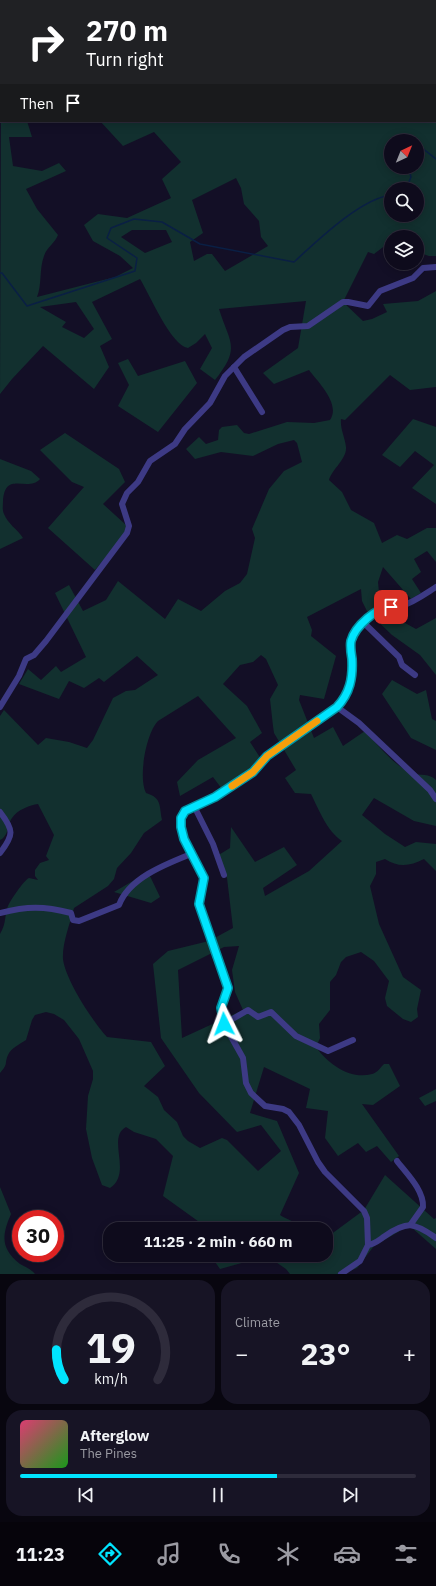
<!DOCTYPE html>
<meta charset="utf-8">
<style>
body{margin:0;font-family:"IBM Plex Sans",sans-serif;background:#171425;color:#f1f3f6;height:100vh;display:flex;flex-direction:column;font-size:15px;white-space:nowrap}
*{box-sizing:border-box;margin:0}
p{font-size:13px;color:#9b9ba3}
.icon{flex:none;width:22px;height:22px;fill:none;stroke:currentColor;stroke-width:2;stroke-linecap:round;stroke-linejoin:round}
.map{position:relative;height:1274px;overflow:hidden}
.drawer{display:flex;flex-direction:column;gap:6px;padding:6px;background:#08060f;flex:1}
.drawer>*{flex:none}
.guide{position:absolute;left:0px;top:0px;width:436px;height:122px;box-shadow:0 2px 10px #0003,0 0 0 1px #2e2b3b;background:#202124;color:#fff;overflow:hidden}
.needle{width:26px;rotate:43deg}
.controls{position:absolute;left:384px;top:134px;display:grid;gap:8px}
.controls a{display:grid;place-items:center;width:40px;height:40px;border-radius:50%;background:#0e0b1c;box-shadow:0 2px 10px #0003,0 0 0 1px #2e2b3b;font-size:20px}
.speed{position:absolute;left:12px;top:1210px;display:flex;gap:8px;font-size:20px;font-weight:700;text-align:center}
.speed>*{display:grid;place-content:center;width:52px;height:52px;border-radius:50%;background:#0e0b1c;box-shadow:0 2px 10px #0003,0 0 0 1px #2e2b3b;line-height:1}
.speed .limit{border:6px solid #d22;background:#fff;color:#111}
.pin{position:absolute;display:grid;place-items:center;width:34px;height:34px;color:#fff;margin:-17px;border-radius:8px;box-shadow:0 2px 6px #0006}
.me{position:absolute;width:44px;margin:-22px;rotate:357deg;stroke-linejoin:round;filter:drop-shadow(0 0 3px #0008)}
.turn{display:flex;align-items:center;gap:14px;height:84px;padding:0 20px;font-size:18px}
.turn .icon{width:52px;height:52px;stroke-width:2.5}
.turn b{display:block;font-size:28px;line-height:34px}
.then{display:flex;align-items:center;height:38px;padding:0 20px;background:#0003;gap:8px;font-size:15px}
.big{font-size:30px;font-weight:700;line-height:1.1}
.drawer .tile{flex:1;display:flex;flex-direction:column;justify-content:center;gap:6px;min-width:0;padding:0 14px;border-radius:16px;background:#171425}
.drawer .dial{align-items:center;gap:0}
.dial svg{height:104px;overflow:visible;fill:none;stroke:#2e2b3b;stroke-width:7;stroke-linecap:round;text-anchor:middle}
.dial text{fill:#f1f3f6;stroke:none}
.song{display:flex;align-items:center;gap:12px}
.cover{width:48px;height:48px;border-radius:6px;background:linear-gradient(135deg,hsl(340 70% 55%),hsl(120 70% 35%))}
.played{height:4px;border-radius:2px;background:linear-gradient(90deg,#00e5ff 65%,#2e2b3b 65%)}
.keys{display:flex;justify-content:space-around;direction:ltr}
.heat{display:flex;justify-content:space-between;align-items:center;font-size:22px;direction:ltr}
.drawer .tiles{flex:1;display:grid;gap:6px;grid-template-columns:1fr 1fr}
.tile:last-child{grid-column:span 2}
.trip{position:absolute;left:103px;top:1222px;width:230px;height:40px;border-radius:16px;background:#0e0b1c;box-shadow:0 2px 10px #0003,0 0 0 1px #2e2b3b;font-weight:700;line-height:40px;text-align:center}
.menu{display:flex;height:64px;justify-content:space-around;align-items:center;background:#06040b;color:#9b9ba3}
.menu .icon{width:28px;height:28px}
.menu .current{color:#00e5ff}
.menu b{font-size:18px;color:#f1f3f6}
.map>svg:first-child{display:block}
.green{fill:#12302f;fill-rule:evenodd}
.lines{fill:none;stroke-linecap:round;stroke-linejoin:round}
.stream{stroke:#0a1f44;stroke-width:1.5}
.minor{stroke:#3d3a85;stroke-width:6}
.route-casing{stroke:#0095a6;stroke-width:10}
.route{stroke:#00e5ff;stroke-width:7}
.slow{stroke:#f59e0b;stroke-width:7}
</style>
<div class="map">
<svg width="436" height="1274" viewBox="0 0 436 1274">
<rect width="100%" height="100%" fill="#130f26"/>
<g class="green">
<path d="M 47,0 L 348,0 L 47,1 Z"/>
<path d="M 1,93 L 1,121 L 27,121 L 32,137 L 9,137 L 13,166 L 42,171 L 59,163 L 66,171 L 26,189 L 37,209 L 58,235 C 55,243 47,247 44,256 C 39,269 42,285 37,297 L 115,277 L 133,268 L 120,256 L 93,241 L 84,225 L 98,214 L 127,218 L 171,198 L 162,179 L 181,162 L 154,132 L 123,146 L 100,121 L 435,121 L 436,95 L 436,256 L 429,256 L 417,252 L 417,237 L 391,237 L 391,241 L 374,254 L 368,252 L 343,302 L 363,321 L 372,319 L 387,312 L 383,304 L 418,301 L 436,291 L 436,387 L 410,390 L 390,375 L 345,420 L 341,419 C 340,429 345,437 346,447 C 347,459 332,469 329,480 L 342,492 L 351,510 L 374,523 L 382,543 L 397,535 L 407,539 L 427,528 L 436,528 L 436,562 L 427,551 L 414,559 L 421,572 L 412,579 L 421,593 L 411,599 L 383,567 L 378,582 L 380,603 L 396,618 L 416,629 L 436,618 L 436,675 L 420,655 L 392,635 L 367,611 L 362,601 L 361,589 L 307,617 L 312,630 L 311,636 L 336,656 L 324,699 L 300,695 L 299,700 L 314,738 L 333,727 L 343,746 L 365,731 C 377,744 395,767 412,773 C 421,776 429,773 436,780 L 436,826 L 414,821 L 374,798 L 362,815 L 385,834 L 405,847 L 416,842 L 436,844 L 436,871 L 424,859 C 410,866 399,868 385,859 L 376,862 L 376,874 L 370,886 L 379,924 L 403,977 L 421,990 L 417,1009 L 418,1017 L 411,1022 L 403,1019 L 387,1006 L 385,998 L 389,981 L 374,961 L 361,952 L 346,957 L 341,962 L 336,975 L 330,982 L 330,1010 L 319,1024 L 320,1038 L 316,1047 C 328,1064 350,1080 372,1074 C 377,1073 380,1068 384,1064 L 389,1064 L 400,1086 L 373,1105 L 362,1104 L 399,1156 L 391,1162 L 377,1146 L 366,1152 L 358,1143 L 338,1156 L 325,1138 L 328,1111 L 306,1108 L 310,1089 L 264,1067 L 250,1113 L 277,1121 L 299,1173 L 280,1215 C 287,1220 298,1222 303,1229 L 209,1229 L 163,1196 L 173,1156 L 156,1139 L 134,1132 L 126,1127 C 106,1138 133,1173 110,1188 L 102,1185 L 92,1158 L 86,1129 L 88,1096 L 93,1079 L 93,1071 L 79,1039 L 64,1020 L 54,1014 L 46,1012 L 35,1015 L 32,1020 L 26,1040 C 20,1044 11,1048 8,1055 C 4,1064 9,1063 0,1073 L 0,934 C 7,922 4,916 8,906 C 10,901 24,880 29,878 L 38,880 L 35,876 L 35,870 L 40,863 L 49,860 L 46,856 L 54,835 L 38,804 C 30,805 17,810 12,818 C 7,825 9,836 0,840 L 0,716 L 4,710 L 38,745 L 46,738 L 69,742 L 87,748 L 93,740 L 113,698 L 126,691 L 135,690 L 158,675 L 137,656 L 104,682 L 99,678 L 84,688 L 69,681 L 59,699 L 19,684 L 28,669 L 41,680 L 56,666 L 61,672 L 86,657 L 55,593 L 69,585 L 83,611 L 106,600 L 118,581 L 165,619 L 178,599 L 201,611 L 225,591 L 240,583 L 247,574 L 255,538 L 252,529 L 269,489 L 284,471 L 302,462 L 297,443 L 294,440 L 278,444 L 253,456 L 221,452 L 195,459 L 186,449 L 199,437 L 206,444 L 218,440 L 219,430 L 222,427 L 237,425 L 244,433 L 249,434 L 287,422 L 314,423 L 330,420 C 341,404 318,382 309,370 L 274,384 L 263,373 L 298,348 L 306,301 L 219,309 C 230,344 241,347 215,380 L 200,369 L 212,348 L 205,334 L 196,343 L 188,348 C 171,346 149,293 140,279 L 92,302 L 112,339 L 100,346 L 109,367 L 94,389 L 43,346 L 12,379 L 0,394 ZM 391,141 L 417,141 L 417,167 L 391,167 ZM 236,178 L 241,188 L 244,204 L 259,221 L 261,237 L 268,246 L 225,271 L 212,254 L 207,254 L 194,261 L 190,242 L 203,233 L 192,200 ZM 391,189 L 417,189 L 417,215 L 391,215 ZM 132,230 L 166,230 L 172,242 L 145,253 L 121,237 ZM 76,302 L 94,329 L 84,338 L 62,327 L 66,322 L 40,307 ZM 261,655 L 266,659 L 278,685 L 270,699 L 273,726 L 274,733 L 296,770 L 285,778 L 295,793 L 311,794 C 319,810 327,831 342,841 L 309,871 L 265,896 L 263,888 L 297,865 L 284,847 L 255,862 L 231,827 L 230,848 L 217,856 L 227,878 L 233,928 L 209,941 L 168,951 L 153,964 L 161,1038 L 199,1093 L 237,1132 L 261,1125 L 281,1151 L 258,1171 L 227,1140 L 222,1138 L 200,1148 L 188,1141 L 183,1136 L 177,1122 L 164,1110 L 158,1097 L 144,1086 L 165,1066 L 151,1042 L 107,1037 C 93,1022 65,979 63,959 C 62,943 70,924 74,908 L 108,886 L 114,879 L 117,868 L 131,853 L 144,833 L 162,820 C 159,805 162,798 146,793 C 138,778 146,733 158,721 L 198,696 L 236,738 L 198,760 L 177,782 L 180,796 L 213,777 L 222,789 L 263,762 L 250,742 L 262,733 L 247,706 L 223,684 L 240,665 L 253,662 ZM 239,946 L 232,970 L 235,992 L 243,1010 L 182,1038 L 178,970 L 224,947 Z"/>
<path d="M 128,359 L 138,376 L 185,361 L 197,383 L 158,432 L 118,406 L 129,385 L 118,363 Z"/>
<path d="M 413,419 L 436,427 L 436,504 L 412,488 L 434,465 L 415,451 L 400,467 L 382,455 Z"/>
<path d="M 65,433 L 119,469 L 125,482 L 103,504 L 126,525 L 127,532 L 95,570 L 48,528 L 84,487 L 72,482 L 40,450 Z"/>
<path d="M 0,459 L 31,471 L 40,479 C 28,493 5,470 3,501 C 3,505 2,510 4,514 C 8,524 17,529 23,538 L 0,549 Z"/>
<path d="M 392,680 L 417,694 L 426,690 L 432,719 L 436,721 L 436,750 L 411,738 L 382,694 Z"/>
<path d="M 148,872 L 160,897 L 151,903 L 114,892 Z"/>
<path d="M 436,1089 L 436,1101 L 425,1106 L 419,1098 Z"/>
<path d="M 385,1175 L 434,1219 L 436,1218 L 436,1249 L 411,1227 L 405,1228 L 374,1246 L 357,1268 L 343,1274 L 290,1274 L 286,1269 L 267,1256 L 220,1269 L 213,1259 L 218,1255 L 326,1255 L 326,1238 L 364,1210 Z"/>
<path d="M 0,1187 L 11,1214 C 2,1235 0,1248 20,1264 C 25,1267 31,1269 35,1274 L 0,1274 Z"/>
</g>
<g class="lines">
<g class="stream">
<path d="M 417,144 L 436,159"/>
<path d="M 406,189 L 411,177 L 408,167"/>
<path d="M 0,273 L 2,273 L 27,306 L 135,271 L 137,258 L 107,238 L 111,228 L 134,219 L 162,222 L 200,244 L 294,262 C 317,241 360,199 391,195"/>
</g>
<g class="minor">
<path d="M 43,0 L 43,1"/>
<path d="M 0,37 L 1,36"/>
<path d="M 234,367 L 262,412"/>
<path d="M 364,623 L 399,657 L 402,665 L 415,675"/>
<path d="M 0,707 L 19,676 L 26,659 L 34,655 L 46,641 L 127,533 L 129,526 L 122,504 L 127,493 L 138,482 L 150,461 L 175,444 L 185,429 L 210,403 L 225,376 L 244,357 L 283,330 L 290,327 L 308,326 L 343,302 L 348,302 L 368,306 L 380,291 L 413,278 L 423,268 L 436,267"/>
<path d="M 337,707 L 359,723 L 430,790 L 436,799"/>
<path d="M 194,806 L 213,844 L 224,875"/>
<path d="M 0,812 C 14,830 14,835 0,853"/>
<path d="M 0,913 C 27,906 44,906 71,913 L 73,920 L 79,921 L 119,905 C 129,878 166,864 191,854"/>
<path d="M 224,1024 L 248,1010 L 258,1017 L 271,1012 L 296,1036 L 328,1051 L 353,1040"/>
<path d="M 397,1161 C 406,1173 424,1190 423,1207 L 411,1224"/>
<path d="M 368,1245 L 367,1218 L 364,1211 L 325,1172 L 318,1162 L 299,1125 L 289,1112 L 283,1109 L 265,1106 L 251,1093 L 246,1083 L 243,1058 L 224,1024 L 221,1008 L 228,988 L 199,904 L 204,878 L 185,839 L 181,827 L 181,818 L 185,811 L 215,797 L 253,772 L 267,756 L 337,707 C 350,693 353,678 352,659 C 352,653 350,646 351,641 C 354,630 368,617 377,611 C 384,605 392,608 401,606 C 413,603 425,594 436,587"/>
<path d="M 341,1274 L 360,1261 L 368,1245 C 375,1244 379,1240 385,1236 C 407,1221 414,1222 436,1238"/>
</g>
</g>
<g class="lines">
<g class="route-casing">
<path id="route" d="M 224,1024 L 221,1008 L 228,988 L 199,904 L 204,878 L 184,839 L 181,827 L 181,818 L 185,811 L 215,797 L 253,772 L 267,756 L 337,707 C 350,693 353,678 352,659 C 351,653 350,646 351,641 C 355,626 377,607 391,607"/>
</g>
<use href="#route" class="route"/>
<path class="slow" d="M 232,786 L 253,772 L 267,756 L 317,721"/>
</g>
</svg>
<div class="controls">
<a><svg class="needle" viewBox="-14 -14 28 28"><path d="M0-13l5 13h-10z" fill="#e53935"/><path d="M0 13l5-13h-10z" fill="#9b9ba3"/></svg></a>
<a><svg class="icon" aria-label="search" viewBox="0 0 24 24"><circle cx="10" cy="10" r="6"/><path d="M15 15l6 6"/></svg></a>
<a><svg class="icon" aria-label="layers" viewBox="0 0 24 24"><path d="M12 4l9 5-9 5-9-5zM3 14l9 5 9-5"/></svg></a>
</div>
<div class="speed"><div class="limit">30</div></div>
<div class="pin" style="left:391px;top:607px;background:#d93025"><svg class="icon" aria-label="arrive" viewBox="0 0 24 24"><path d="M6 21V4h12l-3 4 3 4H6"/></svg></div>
<svg class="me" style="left:224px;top:1024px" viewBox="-20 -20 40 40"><path d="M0-17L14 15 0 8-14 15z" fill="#00e5ff" stroke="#fff" stroke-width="4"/></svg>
<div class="trip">11:25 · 2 min · 660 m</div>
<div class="guide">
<div class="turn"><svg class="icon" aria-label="right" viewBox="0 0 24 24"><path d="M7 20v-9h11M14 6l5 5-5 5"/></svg><div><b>270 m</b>Turn right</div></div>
<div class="then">Then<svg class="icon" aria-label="arrive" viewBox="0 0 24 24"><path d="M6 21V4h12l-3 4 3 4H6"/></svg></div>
</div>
</div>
<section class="drawer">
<div class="tiles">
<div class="tile dial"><svg viewBox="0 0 100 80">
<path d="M14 69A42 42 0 1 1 86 69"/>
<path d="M14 69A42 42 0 0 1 8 46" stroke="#00e5ff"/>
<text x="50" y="56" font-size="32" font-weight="700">19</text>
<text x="50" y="72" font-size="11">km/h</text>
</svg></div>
<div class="tile"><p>Climate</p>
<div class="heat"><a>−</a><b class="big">23°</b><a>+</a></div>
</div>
<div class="tile">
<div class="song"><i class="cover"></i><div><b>Afterglow</b><p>The Pines</p></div></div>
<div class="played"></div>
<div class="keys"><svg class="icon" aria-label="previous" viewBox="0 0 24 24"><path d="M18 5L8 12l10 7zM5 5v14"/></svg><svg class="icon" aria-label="pause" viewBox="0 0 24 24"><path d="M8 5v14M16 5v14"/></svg><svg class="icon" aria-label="next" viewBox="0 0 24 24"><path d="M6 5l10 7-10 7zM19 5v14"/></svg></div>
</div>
</div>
</section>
<nav class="menu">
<b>11:23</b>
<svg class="icon current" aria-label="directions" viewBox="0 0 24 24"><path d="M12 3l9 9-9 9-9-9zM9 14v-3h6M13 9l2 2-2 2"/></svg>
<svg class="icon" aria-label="music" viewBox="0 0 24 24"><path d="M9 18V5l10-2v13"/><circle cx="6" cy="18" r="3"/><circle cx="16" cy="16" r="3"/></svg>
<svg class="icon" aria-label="phone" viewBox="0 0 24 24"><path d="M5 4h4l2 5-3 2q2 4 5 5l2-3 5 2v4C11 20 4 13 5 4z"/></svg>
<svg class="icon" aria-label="climate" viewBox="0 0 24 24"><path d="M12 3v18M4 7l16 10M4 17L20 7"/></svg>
<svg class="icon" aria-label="car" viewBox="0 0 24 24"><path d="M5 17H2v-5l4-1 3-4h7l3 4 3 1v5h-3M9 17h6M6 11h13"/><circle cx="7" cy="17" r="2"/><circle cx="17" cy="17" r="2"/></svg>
<svg class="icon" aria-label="filters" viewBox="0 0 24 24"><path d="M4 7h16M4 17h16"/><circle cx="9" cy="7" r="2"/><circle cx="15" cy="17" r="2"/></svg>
</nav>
